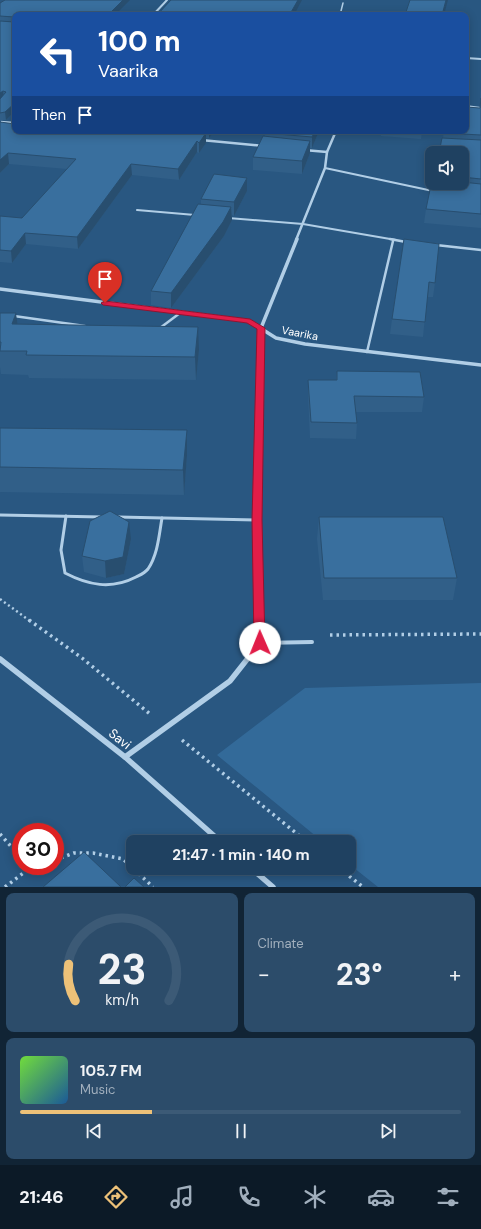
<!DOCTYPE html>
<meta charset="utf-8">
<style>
body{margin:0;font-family:"DM Sans",sans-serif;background:#2c4c6a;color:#f1f3f6;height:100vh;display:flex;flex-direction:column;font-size:15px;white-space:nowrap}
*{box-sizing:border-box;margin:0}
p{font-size:13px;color:#a1afbd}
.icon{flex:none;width:22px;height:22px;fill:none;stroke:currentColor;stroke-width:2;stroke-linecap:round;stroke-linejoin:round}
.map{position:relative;height:887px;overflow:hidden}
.drawer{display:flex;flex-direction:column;gap:6px;padding:6px;background:#112435;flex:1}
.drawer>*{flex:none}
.hud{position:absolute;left:12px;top:12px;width:457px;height:122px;border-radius:8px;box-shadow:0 2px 10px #0003,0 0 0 1px #3c5a76;background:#1a4fa0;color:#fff;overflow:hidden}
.controls{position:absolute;left:425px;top:146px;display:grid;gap:8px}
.controls a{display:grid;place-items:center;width:44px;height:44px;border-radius:8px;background:#1f4161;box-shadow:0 2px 10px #0003,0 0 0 1px #3c5a76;font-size:20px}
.speed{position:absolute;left:12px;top:823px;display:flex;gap:8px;font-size:20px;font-weight:700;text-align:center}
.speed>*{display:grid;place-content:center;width:52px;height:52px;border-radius:50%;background:#1f4161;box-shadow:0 2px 10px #0003,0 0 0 1px #3c5a76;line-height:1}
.speed .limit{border:6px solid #d22;background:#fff;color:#111}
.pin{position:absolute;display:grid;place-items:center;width:34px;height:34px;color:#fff;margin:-41px -17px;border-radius:50% 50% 50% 0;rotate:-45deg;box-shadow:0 0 4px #0007}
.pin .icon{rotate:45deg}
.me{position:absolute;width:44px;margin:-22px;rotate:359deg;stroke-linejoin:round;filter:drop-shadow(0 0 3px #0008)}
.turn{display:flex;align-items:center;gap:14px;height:84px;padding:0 20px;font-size:18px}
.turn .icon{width:52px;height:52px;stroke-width:2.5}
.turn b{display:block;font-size:28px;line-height:34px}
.then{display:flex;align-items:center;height:38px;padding:0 20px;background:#0003;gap:8px;font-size:15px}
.big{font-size:30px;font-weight:700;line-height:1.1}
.drawer .card{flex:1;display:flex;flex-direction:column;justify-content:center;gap:6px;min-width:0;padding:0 14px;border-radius:8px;background:#2c4c6a}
.drawer .dial{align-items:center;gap:0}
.dial svg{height:104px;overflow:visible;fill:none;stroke:#3c5a76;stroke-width:7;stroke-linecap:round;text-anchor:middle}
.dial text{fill:#f1f3f6;stroke:none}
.song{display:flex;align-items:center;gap:12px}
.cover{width:48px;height:48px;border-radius:6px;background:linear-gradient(135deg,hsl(100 70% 55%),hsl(210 70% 35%))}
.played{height:4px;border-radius:2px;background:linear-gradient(90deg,#edc178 30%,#3c5a76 30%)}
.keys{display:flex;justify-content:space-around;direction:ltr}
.heat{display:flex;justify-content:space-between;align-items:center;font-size:22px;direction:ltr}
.drawer .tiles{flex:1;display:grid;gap:6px;grid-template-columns:1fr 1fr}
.card:last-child{grid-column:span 2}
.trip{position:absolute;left:126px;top:835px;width:230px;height:40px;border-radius:8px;background:#1f4161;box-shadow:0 2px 10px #0003,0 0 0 1px #3c5a76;font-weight:700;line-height:40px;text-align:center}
.tabs{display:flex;height:64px;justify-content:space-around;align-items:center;background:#0c1a27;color:#a1afbd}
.tabs .icon{width:28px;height:28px}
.tabs .active{color:#edc178}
.tabs b{font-size:18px;color:#f1f3f6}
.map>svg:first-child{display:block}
.green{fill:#336a99}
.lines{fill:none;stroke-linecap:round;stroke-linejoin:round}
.path-far1{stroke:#b1cee6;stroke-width:2.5;stroke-dasharray:2 3;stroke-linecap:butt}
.path{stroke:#b1cee6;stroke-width:3.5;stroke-dasharray:2.5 4;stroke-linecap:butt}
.service-far4{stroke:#b1cee6;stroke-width:1.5}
.service-far3{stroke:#b1cee6;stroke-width:2}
.service-far2{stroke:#b1cee6;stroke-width:2.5}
.service-far1{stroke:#b1cee6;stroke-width:3}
.service{stroke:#b1cee6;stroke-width:4}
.minor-far4{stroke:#b1cee6;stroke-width:2}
.minor-far3{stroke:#b1cee6;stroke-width:2.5}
.minor-far2{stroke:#b1cee6;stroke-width:3.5}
.minor-far1{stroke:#b1cee6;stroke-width:4.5}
.minor{stroke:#b1cee6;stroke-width:5.5}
.wall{fill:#315f88}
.shaded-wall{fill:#284e6f}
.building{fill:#396f9e;stroke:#284e6f}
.route{fill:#e11d48;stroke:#92132f}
.labels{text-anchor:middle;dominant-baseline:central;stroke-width:4;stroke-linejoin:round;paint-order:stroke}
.street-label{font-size:11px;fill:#fff;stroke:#295781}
.near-street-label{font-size:13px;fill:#fff;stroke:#295781}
</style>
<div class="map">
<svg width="481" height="887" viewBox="0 0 481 887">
<rect width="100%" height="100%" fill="#295781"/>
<path class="green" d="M 481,683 L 481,887 L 378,887 L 349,864 L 349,842 L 323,842 L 217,755 L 305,688 Z"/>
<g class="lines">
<path class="path-far1" d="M 0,599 L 30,621"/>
<g class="path">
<path d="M 29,620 L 82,658 L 150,714"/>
<path d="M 330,635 L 481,634"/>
<path d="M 182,740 L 307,842"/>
<path d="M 0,834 L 16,852 L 21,862"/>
<path d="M 55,860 L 74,853 L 93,853 L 123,859 L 153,887"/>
<path d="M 23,866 L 26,871"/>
<path d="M 339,868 L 363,887"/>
<path d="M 5,887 L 26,871 L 39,866"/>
</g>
<g class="service-far4">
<path d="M 340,15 L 343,3"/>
<path d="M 466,106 L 471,107"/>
</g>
<g class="service-far3">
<path d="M 466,106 L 481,108"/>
<path d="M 325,168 L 433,191"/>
<path d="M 137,210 L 195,215"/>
<path d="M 228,218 L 303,224 L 396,240"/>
</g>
<g class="service-far2">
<path d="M 390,239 L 406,242"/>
<path d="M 436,245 L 481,250"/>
<path d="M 14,316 L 85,326"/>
<path d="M 160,328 L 180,313"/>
<path d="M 367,352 L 393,241"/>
</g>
<g class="service-far1">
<path d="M 0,515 L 102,517"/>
<path d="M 66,516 L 61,550 L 65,573 C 88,585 111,590 136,577 C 140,575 145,573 148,569 C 158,554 159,535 162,518"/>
<path d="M 118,517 L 257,520"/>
</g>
<path class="service" d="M 260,643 L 312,642"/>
<g class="minor-far4">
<path d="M 153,15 L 167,0"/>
<path d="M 466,58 L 481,59"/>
</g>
<g class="minor-far3">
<path d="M 0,122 L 15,123"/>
<path d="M 201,140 L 264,146"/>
<path d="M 304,150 L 327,152 L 336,131"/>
<path d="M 296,240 L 325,168 L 327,152"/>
</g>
<g class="minor-far2">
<path d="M 0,289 L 249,321 L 276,338 L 305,344 L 481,365"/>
<path d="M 259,409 L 261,328 L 297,239"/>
</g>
<path class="minor-far1" d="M 259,408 L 257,520 L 259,621"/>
<g class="minor">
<path d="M 0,659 L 125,757 L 221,842"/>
<path d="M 125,757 L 230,681 L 260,643 L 259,620"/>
<path d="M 251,868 L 273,887"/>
</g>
</g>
<g class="wall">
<path d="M 0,3 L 15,15 L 15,111 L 6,120 L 1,120 L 1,122 L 15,131 L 214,131 L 209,138 L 206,138 L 206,143 L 199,153 L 197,152 L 179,180 L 132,175 L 78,249 L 26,244 L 12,263 L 0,262 L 0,216 L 22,218 L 67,169 L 9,164 L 0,173 Z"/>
<path d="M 481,87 L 481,228 L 424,223 L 426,209 L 462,183 L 462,153 L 443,138 L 444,131 L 480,108 Z"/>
<path d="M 227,131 L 319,131 L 312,148 L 310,148 L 310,153 L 302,174 L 253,170 L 253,157 L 265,136 L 265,135 Z"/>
<path d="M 381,131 L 422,131 L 421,139 L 381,136 Z"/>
<path d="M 247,178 L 247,191 L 234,216 L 232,215 L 232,220 L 224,236 L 171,308 L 151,305 L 151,291 L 201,204 L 201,199 Z"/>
<path d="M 404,239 L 435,283 L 433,297 L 427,297 L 423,337 L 390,334 L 392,319 Z"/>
<path d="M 0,313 L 18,324 L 199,350 L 196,380 L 29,378 L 28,375 L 1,374 L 0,367 Z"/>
<path d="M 337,371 L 424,397 L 422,412 L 356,412 L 357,423 L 356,439 L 310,438 L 308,395 L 308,380 L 336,380 Z"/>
<path d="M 0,428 L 187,430 L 187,455 L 184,495 L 0,492 Z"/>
<path d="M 319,517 L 457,578 L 453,600 L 323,600 L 317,539 Z"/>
<path d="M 131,539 L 124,574 L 106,578 L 84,572 L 82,556 Z"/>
</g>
<g class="shaded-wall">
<path d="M 123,0 L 130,0 L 115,15 L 108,15 Z"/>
<path d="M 298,0 L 302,0 L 294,15 L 290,15 Z"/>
<path d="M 446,0 L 448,0 L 444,15 L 442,15 Z"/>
<path d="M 3,91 L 4,98 L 0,101 L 0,93 Z"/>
<path d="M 15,103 L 15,111 L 6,120 L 5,112 Z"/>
<path d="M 209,131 L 214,131 L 209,138 Z"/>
<path d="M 315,131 L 319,131 L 312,148 L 312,137 Z"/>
<path d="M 206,133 L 206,143 L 199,153 L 199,143 Z"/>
<path d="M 197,141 L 197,152 L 179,180 L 178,169 Z"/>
<path d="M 310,141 L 310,153 L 302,174 L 302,161 Z"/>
<path d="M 8,153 L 9,164 L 0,173 L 0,160 Z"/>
<path d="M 131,164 L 132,175 L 78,249 L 77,237 Z"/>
<path d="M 247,178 L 247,191 L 234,216 L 234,202 Z"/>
<path d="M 231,207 L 232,220 L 224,236 L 171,308 L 171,293 Z"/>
<path d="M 25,233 L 26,244 L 12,263 L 11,251 Z"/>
<path d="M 16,313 L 19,336 L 12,324 Z"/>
<path d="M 198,327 L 199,350 L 196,380 L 195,357 Z"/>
<path d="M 187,430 L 187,455 L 184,495 L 183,470 Z"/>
<path d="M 129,522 L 131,539 L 124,574 L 106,578 L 105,561 Z"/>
</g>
<g class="building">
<path d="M 5,0 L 123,0 L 108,15 L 15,15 L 15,18 L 14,17 L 0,16 L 0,3 Z"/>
<path d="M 171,0 L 298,0 L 290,14 L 291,15 L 157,15 Z"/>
<path d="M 410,0 L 446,0 L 442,15 L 405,15 Z"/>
<path d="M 0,21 L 14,22 L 15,22 L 15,103 L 5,112 L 0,113 L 0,99 L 6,92 L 3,91 L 0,93 Z"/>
<path d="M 481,98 L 481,135 L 444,133 L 444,131 L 466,131 L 466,107 L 480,108 Z"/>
<path d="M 0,122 L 15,124 L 15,131 L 187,131 L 206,133 L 199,143 L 197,141 L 178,169 L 131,164 L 77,237 L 25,233 L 11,251 L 0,250 L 0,216 L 22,218 L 76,159 L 8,153 L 0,160 Z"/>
<path d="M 266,131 L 315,131 L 312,137 L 265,133 Z"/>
<path d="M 263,136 L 310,141 L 302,161 L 253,157 Z"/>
<path d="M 442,138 L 481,140 L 481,179 L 462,177 L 462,153 L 439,153 Z"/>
<path d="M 214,174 L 247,178 L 234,202 L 201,199 Z"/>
<path d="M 432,180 L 432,183 L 462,183 L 462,182 L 481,184 L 481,214 L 426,209 Z"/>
<path d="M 198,204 L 231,207 L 223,222 L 171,293 L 151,291 Z"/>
<path d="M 404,239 L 439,244 L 435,283 L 429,282 L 425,322 L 392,319 Z"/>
<path d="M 0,313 L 16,313 L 12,324 L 198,327 L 195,357 L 26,355 L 27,351 L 0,351 L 1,342 L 0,342 Z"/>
<path d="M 337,371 L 420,372 L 424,397 L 354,396 L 357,423 L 311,422 L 308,380 L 337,380 Z"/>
<path d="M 0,428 L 187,430 L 183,470 L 0,467 Z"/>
<path d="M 110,511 L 129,522 L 123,557 L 105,561 L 82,556 L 90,521 Z"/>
<path d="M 319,517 L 443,517 L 457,578 L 324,578 Z"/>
<path d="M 84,852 L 121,887 L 43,887 Z"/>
<path d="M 134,878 L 144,887 L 125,887 Z"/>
</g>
<path class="route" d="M 105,301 L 250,319 L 265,328 L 262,520 L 265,643 L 264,646 L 260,647 L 256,646 L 254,643 L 252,520 L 257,329 L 247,323 L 240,322 L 103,305 L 101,303 Z"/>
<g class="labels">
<g class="street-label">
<text transform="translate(300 333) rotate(11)">Vaarika</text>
</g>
<g class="near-street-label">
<text transform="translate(120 739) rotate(38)">Savi</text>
</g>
</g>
</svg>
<div class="controls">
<a><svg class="icon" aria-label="sound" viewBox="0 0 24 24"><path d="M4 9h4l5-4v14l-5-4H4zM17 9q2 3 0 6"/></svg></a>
</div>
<div class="speed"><div class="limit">30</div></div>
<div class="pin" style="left:105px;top:303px;background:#d93025"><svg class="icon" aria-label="arrive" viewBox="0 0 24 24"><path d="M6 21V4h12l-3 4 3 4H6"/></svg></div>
<svg class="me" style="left:260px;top:643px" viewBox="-20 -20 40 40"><circle r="19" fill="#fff"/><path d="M0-13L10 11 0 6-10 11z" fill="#e11d48"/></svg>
<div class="trip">21:47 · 1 min · 140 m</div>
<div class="hud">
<div class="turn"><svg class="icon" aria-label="left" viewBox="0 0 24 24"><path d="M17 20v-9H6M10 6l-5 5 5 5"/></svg><div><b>100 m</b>Vaarika</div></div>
<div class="then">Then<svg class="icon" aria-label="arrive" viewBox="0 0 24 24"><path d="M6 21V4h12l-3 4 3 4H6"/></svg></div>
</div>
</div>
<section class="drawer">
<div class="tiles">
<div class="card dial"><svg viewBox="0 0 100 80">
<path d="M14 69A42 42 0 1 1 86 69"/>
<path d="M14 69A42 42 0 0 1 9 41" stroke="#edc178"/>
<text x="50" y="56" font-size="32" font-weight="700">23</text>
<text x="50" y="72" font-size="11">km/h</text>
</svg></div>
<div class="card"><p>Climate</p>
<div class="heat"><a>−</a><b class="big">23°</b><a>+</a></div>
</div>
<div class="card">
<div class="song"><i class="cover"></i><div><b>105.7 FM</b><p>Music</p></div></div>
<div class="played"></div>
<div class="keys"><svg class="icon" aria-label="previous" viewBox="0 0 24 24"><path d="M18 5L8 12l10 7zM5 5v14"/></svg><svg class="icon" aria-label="pause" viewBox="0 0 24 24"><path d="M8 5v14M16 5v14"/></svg><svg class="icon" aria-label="next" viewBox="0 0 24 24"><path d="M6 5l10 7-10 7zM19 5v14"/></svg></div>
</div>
</div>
</section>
<nav class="tabs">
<b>21:46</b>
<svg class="icon active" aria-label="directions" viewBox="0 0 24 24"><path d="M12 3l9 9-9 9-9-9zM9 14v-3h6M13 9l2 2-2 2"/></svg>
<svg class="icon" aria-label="music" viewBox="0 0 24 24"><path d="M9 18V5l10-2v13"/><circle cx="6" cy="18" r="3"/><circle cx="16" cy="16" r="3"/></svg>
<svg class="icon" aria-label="phone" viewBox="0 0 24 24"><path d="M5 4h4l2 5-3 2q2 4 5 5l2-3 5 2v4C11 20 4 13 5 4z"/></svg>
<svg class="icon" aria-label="climate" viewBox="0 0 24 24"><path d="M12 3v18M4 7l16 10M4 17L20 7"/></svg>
<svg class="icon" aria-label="car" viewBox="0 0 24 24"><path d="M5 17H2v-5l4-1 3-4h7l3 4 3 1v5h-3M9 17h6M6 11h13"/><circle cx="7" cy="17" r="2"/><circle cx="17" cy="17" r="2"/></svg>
<svg class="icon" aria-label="filters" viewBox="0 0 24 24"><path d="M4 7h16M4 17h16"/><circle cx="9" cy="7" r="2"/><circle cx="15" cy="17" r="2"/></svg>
</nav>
